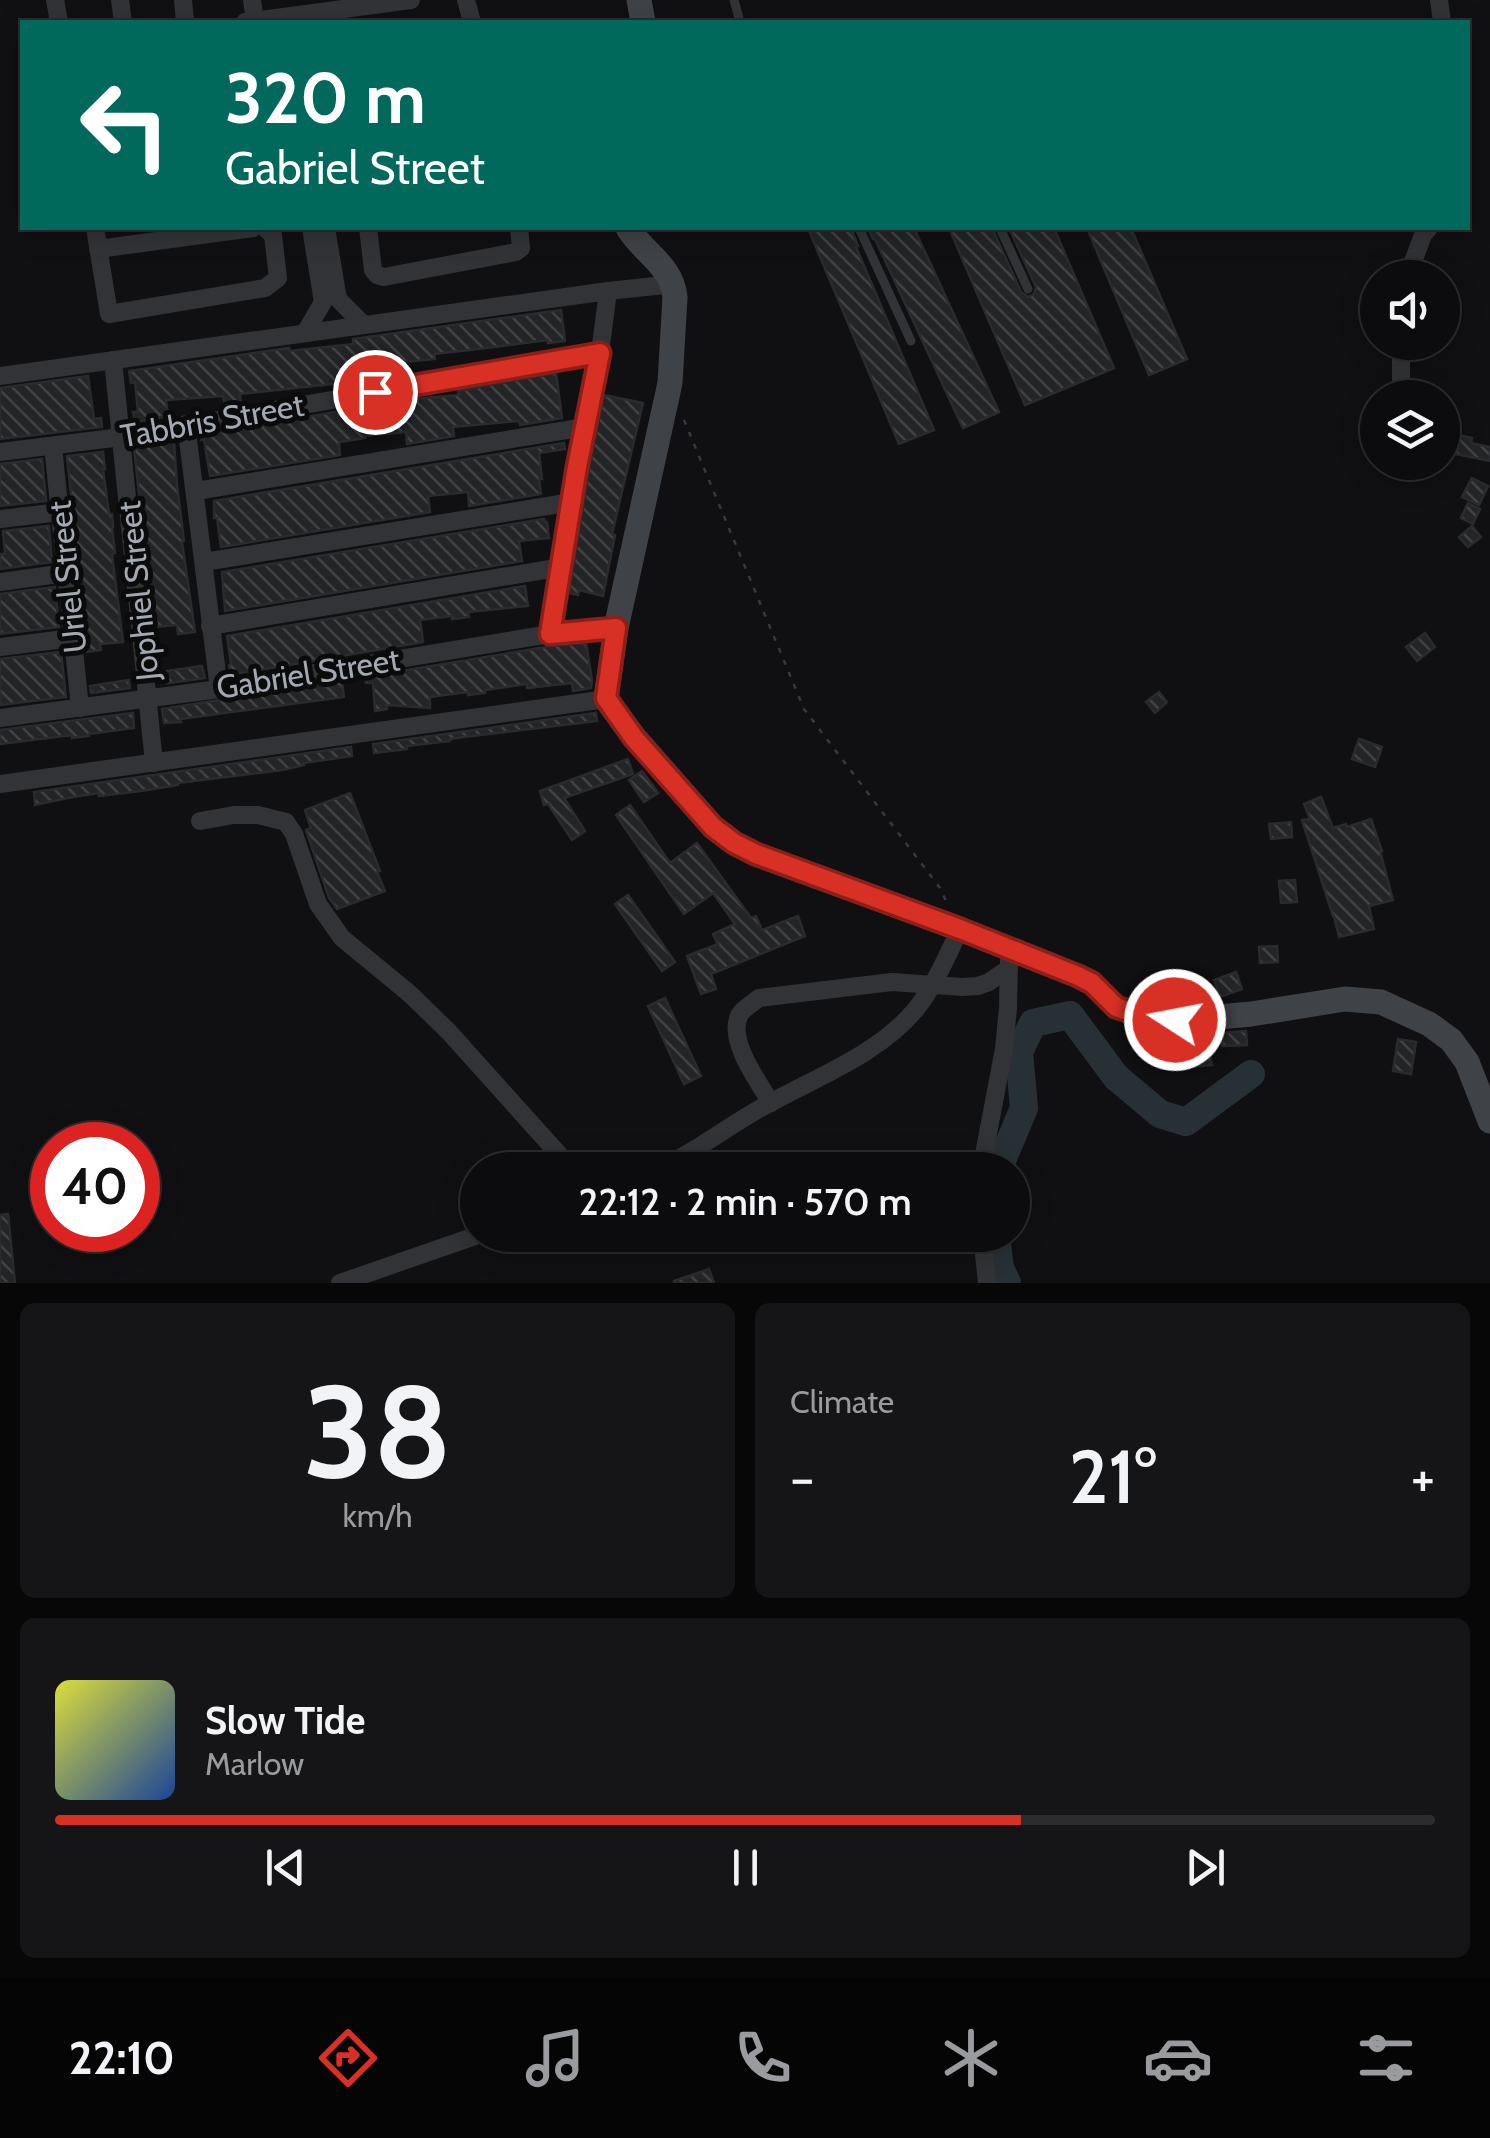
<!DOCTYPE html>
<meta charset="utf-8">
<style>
body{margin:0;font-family:Cabin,sans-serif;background:#151517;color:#f1f3f6;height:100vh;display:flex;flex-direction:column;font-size:38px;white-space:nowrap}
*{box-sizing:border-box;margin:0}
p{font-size:32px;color:#9a9b9e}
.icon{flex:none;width:55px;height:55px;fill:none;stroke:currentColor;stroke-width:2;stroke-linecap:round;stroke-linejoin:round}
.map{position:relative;height:1283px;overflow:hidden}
.side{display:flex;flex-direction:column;gap:20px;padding:20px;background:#070708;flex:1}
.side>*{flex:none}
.banner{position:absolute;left:20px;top:20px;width:1450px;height:210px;border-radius:0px;box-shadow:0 5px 25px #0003,0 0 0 2px #2c2c2e;background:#00695c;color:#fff;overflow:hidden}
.buttons{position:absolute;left:1360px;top:260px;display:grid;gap:20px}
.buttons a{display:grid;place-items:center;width:100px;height:100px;border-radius:50%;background:#0c0c0e;box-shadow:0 5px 25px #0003,0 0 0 2px #2c2c2e;font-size:50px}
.speed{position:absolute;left:30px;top:1122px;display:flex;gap:20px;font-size:50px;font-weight:700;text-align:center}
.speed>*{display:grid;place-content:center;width:130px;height:130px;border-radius:50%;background:#0c0c0e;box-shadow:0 5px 25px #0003,0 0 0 2px #2c2c2e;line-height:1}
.speed .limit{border:15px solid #d22;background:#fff;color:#111}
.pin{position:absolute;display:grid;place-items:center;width:85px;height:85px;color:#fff;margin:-42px;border:5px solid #fff;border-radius:50%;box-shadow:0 2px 10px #0007}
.me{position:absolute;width:110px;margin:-55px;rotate:281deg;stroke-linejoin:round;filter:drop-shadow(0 0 8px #0008)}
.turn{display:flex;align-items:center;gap:35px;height:210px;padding:0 40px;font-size:45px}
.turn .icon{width:130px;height:130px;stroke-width:2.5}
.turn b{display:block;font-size:70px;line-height:85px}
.big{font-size:75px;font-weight:600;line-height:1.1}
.side .widget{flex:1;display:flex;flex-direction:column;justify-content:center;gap:15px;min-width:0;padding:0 35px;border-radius:15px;background:#151517}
.side .dial{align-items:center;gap:0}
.dial b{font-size:130px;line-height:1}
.song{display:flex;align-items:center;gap:30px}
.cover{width:120px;height:120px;border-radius:15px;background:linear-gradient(135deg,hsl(60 70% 55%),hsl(220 70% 35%))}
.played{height:10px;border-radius:5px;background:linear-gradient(90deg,#d93025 70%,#2c2c2e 70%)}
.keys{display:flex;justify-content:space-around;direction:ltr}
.heat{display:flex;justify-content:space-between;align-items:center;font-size:55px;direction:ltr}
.side .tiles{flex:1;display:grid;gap:20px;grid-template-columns:1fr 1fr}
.widget:last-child{grid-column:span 2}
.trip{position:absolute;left:460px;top:1152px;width:570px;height:100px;border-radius:50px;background:#0c0c0e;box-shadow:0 5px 25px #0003,0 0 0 2px #2c2c2e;font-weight:600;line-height:100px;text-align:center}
.tab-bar{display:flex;height:160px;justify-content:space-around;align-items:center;background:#050506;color:#9a9b9e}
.tab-bar .icon{width:70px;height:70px}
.tab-bar .active{color:#d93025}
.tab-bar b{font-size:45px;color:#f1f3f6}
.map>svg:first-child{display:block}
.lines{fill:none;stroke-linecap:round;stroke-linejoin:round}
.river{stroke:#273135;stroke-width:28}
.building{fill:url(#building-back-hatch);stroke:#2a2b2e;stroke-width:2.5}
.path{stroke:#373a3d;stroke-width:2.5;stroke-dasharray:5 8;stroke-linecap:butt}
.lane{stroke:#313336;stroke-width:9}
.street{stroke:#313336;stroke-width:18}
.secondary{stroke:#3f4246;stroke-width:25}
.route-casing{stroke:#8d1f18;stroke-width:25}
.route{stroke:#d93025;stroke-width:18}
.labels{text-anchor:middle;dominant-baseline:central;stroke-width:10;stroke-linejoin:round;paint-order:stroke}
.street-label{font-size:32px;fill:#a2a9b2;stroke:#0b0b0c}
</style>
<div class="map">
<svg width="1490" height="1283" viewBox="0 0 1490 1283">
<defs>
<pattern id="building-back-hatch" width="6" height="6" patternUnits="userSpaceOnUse" patternTransform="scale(2.5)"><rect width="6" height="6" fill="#232426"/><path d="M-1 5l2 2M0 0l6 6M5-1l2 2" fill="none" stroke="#404143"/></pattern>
</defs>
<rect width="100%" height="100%" fill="#101012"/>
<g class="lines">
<g class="river">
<path d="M 998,1170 L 1024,1108 L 1019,1052 L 1033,1023 L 1070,1015 L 1116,1077 L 1160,1114 L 1186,1122 L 1251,1074"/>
<path d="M 996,1235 L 1000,1268 L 1007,1283"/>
</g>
</g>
<g class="building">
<path d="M 823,228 L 851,228 L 858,246 L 856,247 L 934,430 L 899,444 L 810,233 Z"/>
<path d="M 868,228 L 914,228 L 999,412 L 963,428 L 875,239 L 873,239 Z"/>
<path d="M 949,228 L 992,228 L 1021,292 L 1028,297 L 1034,294 L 1036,287 L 1009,228 L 1054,228 L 1114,368 L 1025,405 Z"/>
<path d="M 1087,228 L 1131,228 L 1187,359 L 1149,375 Z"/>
<path d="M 561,310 L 565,341 L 548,343 L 548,340 L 470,350 L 434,354 L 435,359 L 374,365 L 376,380 L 342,386 L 342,383 L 240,394 L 241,403 L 225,406 L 223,396 L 166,400 L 168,416 L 135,422 L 133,412 L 138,412 L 135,382 L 131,383 L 129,371 L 289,348 L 290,351 L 353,344 L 353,339 Z"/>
<path d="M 556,373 L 562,418 L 520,425 L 519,421 L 453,427 L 454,436 L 407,444 L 406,432 L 364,436 L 365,438 L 339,442 L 340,455 L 210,476 L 204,439 L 201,440 L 201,436 L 402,400 L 459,395 L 458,391 Z"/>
<path d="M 88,376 L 94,419 L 101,418 L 102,427 L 0,439 L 0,388 Z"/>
<path d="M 604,395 L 643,403 L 612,534 L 615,535 L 603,596 L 579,590 L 578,595 L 569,593 L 589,469 Z"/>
<path d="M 1455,434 L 1472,438 L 1471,443 L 1490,447 L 1490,461 L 1451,453 Z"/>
<path d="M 174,441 L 177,485 L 184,541 L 182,542 L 195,632 L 178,634 L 177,625 L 153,627 L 134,447 Z"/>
<path d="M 564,443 L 565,449 L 539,453 L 542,479 L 539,479 L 541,494 L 469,506 L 468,492 L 428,496 L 430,512 L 221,547 L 217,518 L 214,518 L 214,501 Z"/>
<path d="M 103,452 L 105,469 L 103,469 L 109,514 L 112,514 L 113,527 L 112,528 L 115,553 L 112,554 L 123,642 L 100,644 L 101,650 L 87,652 L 67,456 Z"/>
<path d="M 42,459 L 46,501 L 0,506 L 0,464 Z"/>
<path d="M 1472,478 L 1488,486 L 1479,505 L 1462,497 Z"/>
<path d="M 1468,503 L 1480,509 L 1473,524 L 1461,518 Z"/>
<path d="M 544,519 L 545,522 L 547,522 L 549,538 L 519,541 L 522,561 L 225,611 L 222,572 Z"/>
<path d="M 49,526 L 52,562 L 0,569 L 0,554 L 5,554 L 3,531 Z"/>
<path d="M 1472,526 L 1481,537 L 1468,547 L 1459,537 Z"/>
<path d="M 525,586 L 528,606 L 468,612 L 469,617 L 452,619 L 452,616 L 420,620 L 423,642 L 230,675 L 229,665 L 231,664 L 227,636 Z"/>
<path d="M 55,587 L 59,627 L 0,634 L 0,594 Z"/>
<path d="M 1425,633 L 1435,647 L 1417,661 L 1406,647 Z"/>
<path d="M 586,643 L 592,680 L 591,688 L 573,691 L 572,683 L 527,688 L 527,684 L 485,690 L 485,693 L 468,695 L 468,692 L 430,697 L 430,708 L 386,705 L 387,709 L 375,711 L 373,683 L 366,683 L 365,677 L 552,646 Z"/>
<path d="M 61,652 L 66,697 L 0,705 L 0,659 Z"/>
<path d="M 202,666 L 205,678 L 161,684 L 160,672 Z"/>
<path d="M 129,680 L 130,688 L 91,693 L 90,686 Z"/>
<path d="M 342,681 L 344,697 L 180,719 L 181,722 L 164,723 L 162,709 Z"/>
<path d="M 1159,692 L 1167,702 L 1155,713 L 1146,702 Z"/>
<path d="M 133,713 L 134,728 L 89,734 L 89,736 L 72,738 L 72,735 L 0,744 L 0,730 Z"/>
<path d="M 596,713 L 597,721 L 464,737 L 450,739 L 450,741 L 407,746 L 407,749 L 374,753 L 373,744 Z"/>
<path d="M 1359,739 L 1382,747 L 1375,767 L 1352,759 Z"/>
<path d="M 351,747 L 352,756 L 304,763 L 304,765 L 283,770 L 178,783 L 178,785 L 141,791 L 99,796 L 99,793 L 73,797 L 35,805 L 34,792 Z"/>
<path d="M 628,759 L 633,774 L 564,798 L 585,831 L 572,840 L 548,804 L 544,805 L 540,791 Z"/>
<path d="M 642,771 L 658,793 L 644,802 L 629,780 Z"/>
<path d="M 350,793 L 380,871 L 377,872 L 385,891 L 337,909 L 329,898 L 306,830 L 311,828 L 305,810 Z"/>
<path d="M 1321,797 L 1333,828 L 1346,824 L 1347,827 L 1371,819 L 1382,851 L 1380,851 L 1393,900 L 1369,906 L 1374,929 L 1339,937 L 1334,916 L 1333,916 L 1302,820 L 1310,819 L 1304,804 Z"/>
<path d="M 630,805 L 670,863 L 697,843 L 751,918 L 756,916 L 762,930 L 798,916 L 805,936 L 711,974 L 716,989 L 701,994 L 687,956 L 718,944 L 713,934 L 735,924 L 713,893 L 684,914 L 616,815 Z"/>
<path d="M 1291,822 L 1292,837 L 1271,839 L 1269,824 Z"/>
<path d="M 1295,880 L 1297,902 L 1281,903 L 1279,881 Z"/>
<path d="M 628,895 L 675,962 L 662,971 L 615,904 Z"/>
<path d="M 1277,946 L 1278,962 L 1260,963 L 1259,947 Z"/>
<path d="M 1236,972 L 1242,989 L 1220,997 L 1214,980 Z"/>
<path d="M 665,998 L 701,1076 L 684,1084 L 648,1006 Z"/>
<path d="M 1246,1031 L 1247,1045 L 1222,1046 L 1221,1033 Z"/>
<path d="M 1398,1039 L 1416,1042 L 1411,1074 L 1393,1071 Z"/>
<path d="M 1209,1051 L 1212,1065 L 1190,1067 L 1188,1053 Z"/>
<path d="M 8,1214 L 15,1283 L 0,1283 L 0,1215 Z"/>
<path d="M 709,1269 L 714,1283 L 674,1283 L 674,1281 Z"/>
</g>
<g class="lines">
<path class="path" d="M 684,420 L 804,709 L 940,888 L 946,901"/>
<g class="lane">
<path d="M 734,0 L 740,22"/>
<path d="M 859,228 L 911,341"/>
<path d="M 1000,228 L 1028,289"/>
</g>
<g class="street">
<path d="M 55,0 L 59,22"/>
<path d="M 120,0 L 123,22"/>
<path d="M 183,0 L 185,22"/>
<path d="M 252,0 L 255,21"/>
<path d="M 466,0 L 472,22"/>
<path d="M 1439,0 L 1442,22"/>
<path d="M 245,22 L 411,0"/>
<path d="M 95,228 L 109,314 L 265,288 L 278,278 L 273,235 L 265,228"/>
<path d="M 326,228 L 338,299 L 363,324"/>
<path d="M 368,228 L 373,270 L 377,275 L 384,277 L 516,252 L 521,248 L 519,228"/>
<path d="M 98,249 L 253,228"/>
<path d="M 1407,278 L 1423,235 L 1429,228"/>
<path d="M 608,291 L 674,284"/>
<path d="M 305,333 L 323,302 L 311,228"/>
<path d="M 1401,342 L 1401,398"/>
<path d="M 113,360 L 154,763"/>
<path d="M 0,376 L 608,291 L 600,353 L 577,467 L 550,634"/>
<path d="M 186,424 L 219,689"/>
<path d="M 53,446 L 80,708"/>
<path d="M 0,452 L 121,437 L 600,353"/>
<path d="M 196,491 L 585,427"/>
<path d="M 0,519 L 60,512"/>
<path d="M 204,562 L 572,502"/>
<path d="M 0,582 L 66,573"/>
<path d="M 210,626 L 562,567"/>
<path d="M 0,647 L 73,638"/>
<path d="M 0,718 L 219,689 L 550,634 L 616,628"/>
<path d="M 0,784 L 606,699"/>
<path d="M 200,821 L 234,815 L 258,815 L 286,822 L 294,834 L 318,904 L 342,938 L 410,994 L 449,1032 L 573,1170"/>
<path d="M 771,1103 C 758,1081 726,1039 740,1014 C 744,1008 753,1003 759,998 L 892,982 L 962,987 L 978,986 L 989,982 L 1009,968"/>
<path d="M 655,1170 C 691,1155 721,1131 754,1112 C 806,1081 877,1057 916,1009 C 935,985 947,956 960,929"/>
<path d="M 981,1170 L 1004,1049 L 1008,1008 L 1009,958"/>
<path d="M 982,1235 L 987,1283"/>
<path d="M 340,1283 L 478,1235"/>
</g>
<g class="secondary">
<path d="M 639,0 L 643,22"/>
<path d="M 628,228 C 643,253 672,265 675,297 L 670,383 L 616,628 L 606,699 L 634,737 L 713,827 L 734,843 L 755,854 L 960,929 L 1078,976 L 1092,983 L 1116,1007 L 1154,1020 L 1175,1021 L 1251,1014 L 1345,999 L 1381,1002 L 1429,1024 L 1451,1040 L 1467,1062 L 1490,1121"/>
</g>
</g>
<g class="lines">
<g class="route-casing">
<path id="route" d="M 375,392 L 600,353 L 577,467 L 550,634 L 616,628 L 606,698 L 634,738 L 713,827 L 734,843 L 756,854 L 960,929 L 1078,976 L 1092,983 L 1116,1007 L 1154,1020 L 1175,1020"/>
</g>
<use href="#route" class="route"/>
</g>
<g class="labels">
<g class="street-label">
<text transform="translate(212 420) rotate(-10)">Tabbris Street</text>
<text transform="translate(67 577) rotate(-96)">Uriel Street</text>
<text transform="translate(138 591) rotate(-96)">Jophiel Street</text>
<text transform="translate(308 673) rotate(-9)">Gabriel Street</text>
</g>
</g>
</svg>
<div class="buttons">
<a><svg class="icon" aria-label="sound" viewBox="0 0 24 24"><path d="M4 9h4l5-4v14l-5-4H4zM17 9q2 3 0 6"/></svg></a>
<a><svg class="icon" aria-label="layers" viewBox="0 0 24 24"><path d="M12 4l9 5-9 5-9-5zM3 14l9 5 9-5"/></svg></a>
</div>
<div class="speed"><div class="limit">40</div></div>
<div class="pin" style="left:375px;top:392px;background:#d93025"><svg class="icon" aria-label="arrive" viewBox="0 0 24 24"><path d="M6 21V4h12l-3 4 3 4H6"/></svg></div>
<svg class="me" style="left:1175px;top:1020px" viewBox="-20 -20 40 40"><circle r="17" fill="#d93025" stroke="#fff" stroke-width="3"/><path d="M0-11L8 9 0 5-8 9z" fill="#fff"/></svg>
<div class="trip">22:12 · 2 min · 570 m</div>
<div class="banner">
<div class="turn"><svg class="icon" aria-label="left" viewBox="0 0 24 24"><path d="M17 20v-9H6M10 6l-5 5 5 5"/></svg><div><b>320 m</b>Gabriel Street</div></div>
</div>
</div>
<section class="side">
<div class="tiles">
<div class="widget dial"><b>38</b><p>km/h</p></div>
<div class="widget"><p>Climate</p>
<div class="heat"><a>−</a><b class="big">21°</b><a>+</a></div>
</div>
<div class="widget">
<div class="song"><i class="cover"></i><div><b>Slow Tide</b><p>Marlow</p></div></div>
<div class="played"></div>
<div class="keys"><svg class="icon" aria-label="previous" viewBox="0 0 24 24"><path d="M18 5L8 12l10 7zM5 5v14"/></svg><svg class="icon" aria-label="pause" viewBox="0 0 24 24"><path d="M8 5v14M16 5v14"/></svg><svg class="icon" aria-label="next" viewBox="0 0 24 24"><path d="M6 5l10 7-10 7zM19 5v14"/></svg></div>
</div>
</div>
</section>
<nav class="tab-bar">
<b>22:10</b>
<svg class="icon active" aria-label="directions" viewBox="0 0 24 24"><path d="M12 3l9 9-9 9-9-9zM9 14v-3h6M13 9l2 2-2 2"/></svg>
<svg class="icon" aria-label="music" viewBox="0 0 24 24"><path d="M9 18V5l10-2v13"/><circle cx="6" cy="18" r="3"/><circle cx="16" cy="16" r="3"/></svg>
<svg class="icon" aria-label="phone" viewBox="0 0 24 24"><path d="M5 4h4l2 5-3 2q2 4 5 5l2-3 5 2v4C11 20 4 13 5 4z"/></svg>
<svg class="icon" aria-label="climate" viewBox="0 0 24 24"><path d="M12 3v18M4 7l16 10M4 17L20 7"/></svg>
<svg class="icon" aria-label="car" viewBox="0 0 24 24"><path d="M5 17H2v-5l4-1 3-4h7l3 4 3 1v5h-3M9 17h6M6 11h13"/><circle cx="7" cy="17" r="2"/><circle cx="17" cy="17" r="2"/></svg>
<svg class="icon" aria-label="filters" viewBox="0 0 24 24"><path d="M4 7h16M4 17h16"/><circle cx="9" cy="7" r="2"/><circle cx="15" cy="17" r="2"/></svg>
</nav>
